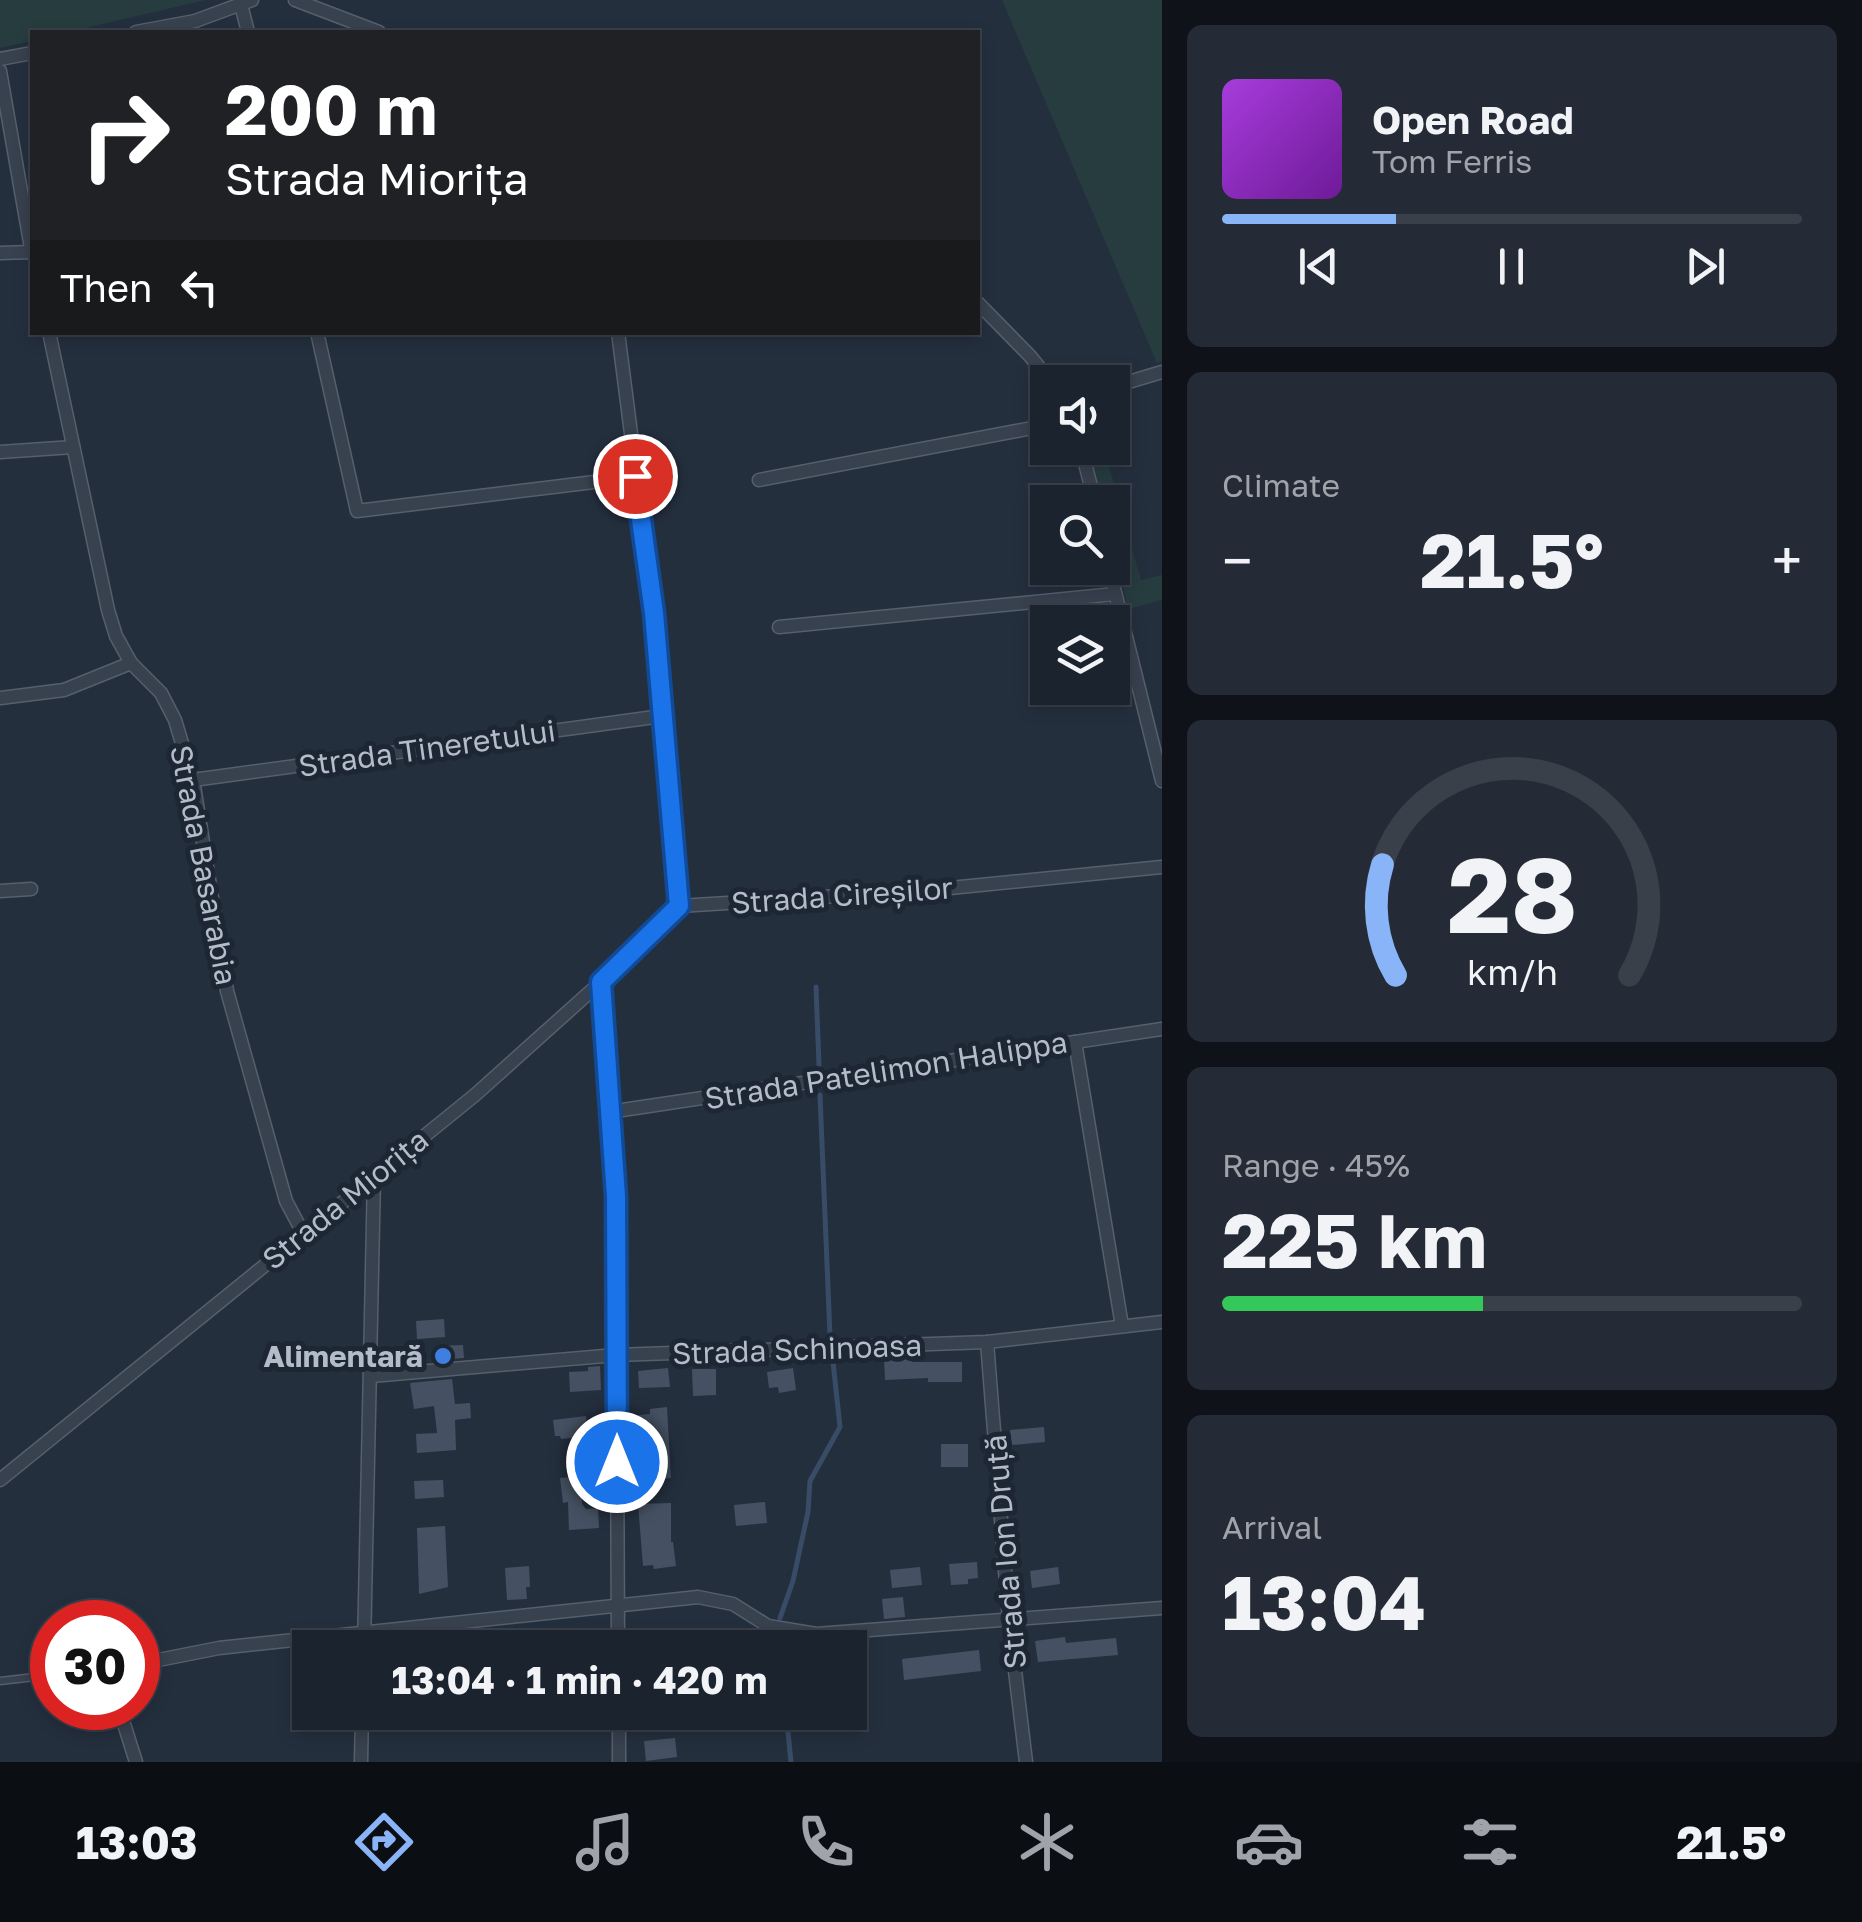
<!DOCTYPE html>
<meta charset="utf-8">
<style>
body{margin:0;font-family:"Golos Text",sans-serif;background:#242b36;color:#f1f3f6;height:100vh;display:flex;flex-direction:column;font-size:38px;white-space:nowrap}
*{box-sizing:border-box;margin:0}
p{font-size:32px;color:#a0a4aa}
.icon{flex:none;width:55px;height:55px;fill:none;stroke:currentColor;stroke-width:2;stroke-linecap:round;stroke-linejoin:round}
.map{position:relative;flex:1;overflow:hidden}
.sheet{display:flex;flex-direction:column;gap:25px;padding:25px;background:#0f1319;width:700px}
.sheet>*{flex:none}
.guide{position:absolute;left:30px;top:30px;width:950px;height:305px;border-radius:0px;box-shadow:0 5px 15px #0003,0 0 0 2px #39404a;background:#202124;color:#fff;overflow:hidden}
.tools{position:absolute;left:1030px;top:365px;display:grid;gap:20px}
.tools a{display:grid;place-items:center;width:100px;height:100px;border-radius:0px;background:#1b232e;box-shadow:0 5px 15px #0003,0 0 0 2px #39404a;font-size:50px}
.speed{position:absolute;left:30px;top:1600px;display:flex;gap:20px;font-size:50px;font-weight:700;text-align:center}
.speed>*{display:grid;place-content:center;width:130px;height:130px;border-radius:50%;background:#1b232e;box-shadow:0 5px 15px #0003,0 0 0 2px #39404a;line-height:1}
.speed .limit{border:15px solid #d22;background:#fff;color:#111}
.pin{position:absolute;display:grid;place-items:center;width:85px;height:85px;color:#fff;margin:-42px;border:5px solid #fff;border-radius:50%;box-shadow:0 2px 10px #0007}
.me{position:absolute;width:110px;margin:-55px;rotate:0deg;stroke-linejoin:round;filter:drop-shadow(0 0 8px #0008)}
.turn{display:flex;align-items:center;gap:35px;height:210px;padding:0 30px;font-size:45px}
.turn .icon{width:130px;height:130px;stroke-width:2.5}
.turn b{display:block;font-size:70px;line-height:85px}
.then{display:flex;align-items:center;height:95px;padding:0 30px;background:#0003;gap:20px;font-size:38px}
.big{font-size:75px;font-weight:700;line-height:1.1}
.sheet .card{flex:1;display:flex;flex-direction:column;justify-content:center;gap:15px;min-width:0;padding:0 35px;border-radius:15px;background:#242b36}
.sheet .dial{align-items:center;gap:0}
.dial svg{height:260px;overflow:visible;fill:none;stroke:#39404a;stroke-width:7;stroke-linecap:round;text-anchor:middle}
.dial text{fill:#f1f3f6;stroke:none}
.song{display:flex;align-items:center;gap:30px}
.cover{width:120px;height:120px;border-radius:15px;background:linear-gradient(135deg,hsl(280 70% 55%),hsl(280 70% 35%))}
.played{height:10px;border-radius:5px;background:linear-gradient(90deg,#8ab4f8 30%,#39404a 30%)}
.keys{display:flex;justify-content:space-around;direction:ltr}
.heat{display:flex;justify-content:space-between;align-items:center;font-size:55px;direction:ltr}
.charge{height:15px;border-radius:8px;background:linear-gradient(90deg,#34c759 45%,#39404a 0)}
.trip{position:absolute;left:292px;top:1630px;width:575px;height:100px;border-radius:0px;background:#1b232e;box-shadow:0 5px 15px #0003,0 0 0 2px #39404a;font-weight:700;line-height:100px;text-align:center}
.tab-bar{display:flex;height:160px;justify-content:space-around;align-items:center;background:#0b0e12;color:#a0a4aa}
.tab-bar .icon{width:70px;height:70px}
.tab-bar .current{color:#8ab4f8}
.tab-bar b{font-size:45px;color:#f1f3f6}
main{display:flex;flex:1;min-height:0}
.map>svg:first-child{display:block}
.green{fill:#263c3f}
.lines{fill:none;stroke-linecap:round;stroke-linejoin:round}
.stream{stroke:#394c67;stroke-width:5}
.building{fill:#455162}
.lane-casing{stroke:#565f6c;stroke-width:9}
.street-casing{stroke:#565f6c;stroke-width:15}
.lane{stroke:#38414e;stroke-width:6}
.street{stroke:#38414e;stroke-width:12}
.route-casing{stroke:#114b97;stroke-width:25}
.route{stroke:#1a73e8;stroke-width:18}
.shop-dot{fill:#3f7fe0;stroke:#1d2633;stroke-width:4}
.labels{text-anchor:middle;dominant-baseline:central;stroke-width:10;stroke-linejoin:round;paint-order:stroke}
.street-label{font-size:30px;fill:#b4bcc9;stroke:#1d2633}
.poi-label{font-size:30px;font-weight:bold;fill:#b4bcc9;stroke:#1d2633;text-anchor:end}
</style>
<main>
<div class="map">
<svg width="1162" height="1762" viewBox="0 0 1162 1762">
<rect width="100%" height="100%" fill="#242f3e"/>
<g class="green">
<path d="M 0,0 L 206,0 L 68,32 L 32,32 L 32,41 L 0,48 Z"/>
<path d="M 1002,0 L 1162,0 L 1162,361 L 1157,363 Z"/>
<path d="M 1087,448 L 1104,448 L 1141,580 L 1162,575 L 1162,600 L 1128,609 L 1113,546 L 1112,502 L 1102,502 Z"/>
</g>
<g class="lines">
<g class="stream">
<path d="M 816,987 L 819,1065"/>
<path d="M 820,1095 L 830,1336"/>
<path d="M 780,1618 L 793,1581 L 808,1512 L 810,1481 L 840,1427 L 833,1362"/>
<path d="M 781,1643 L 781,1648"/>
<path d="M 786,1712 L 791,1762"/>
</g>
</g>
<g class="building">
<path d="M 444,1319 L 445,1337 L 417,1339 L 416,1321 Z"/>
<path d="M 463,1345 L 464,1358 L 437,1360 L 436,1346 Z"/>
<path d="M 912,1355 L 912,1362 L 962,1362 L 962,1382 L 928,1382 L 928,1378 L 885,1380 L 884,1356 Z"/>
<path d="M 600,1366 L 601,1390 L 570,1392 L 569,1372 L 588,1371 L 588,1367 Z"/>
<path d="M 668,1368 L 670,1387 L 639,1388 L 638,1371 Z"/>
<path d="M 793,1368 L 796,1390 L 779,1393 L 778,1387 L 769,1388 L 767,1372 Z"/>
<path d="M 692,1369 L 716,1369 L 716,1395 L 693,1396 Z"/>
<path d="M 452,1379 L 455,1404 L 470,1403 L 471,1418 L 455,1420 L 456,1450 L 417,1453 L 416,1434 L 437,1433 L 434,1406 L 414,1409 L 410,1383 Z"/>
<path d="M 667,1407 L 671,1478 L 639,1481 L 638,1415 L 650,1414 L 650,1409 Z"/>
<path d="M 586,1416 L 588,1436 L 561,1439 L 560,1436 L 555,1436 L 553,1420 Z"/>
<path d="M 1044,1427 L 1045,1442 L 1012,1445 L 1010,1430 Z"/>
<rect x="941" y="1444" width="27" height="23"/>
<path d="M 581,1476 L 582,1504 L 586,1509 L 598,1508 L 599,1528 L 569,1530 L 568,1502 L 563,1503 L 560,1478 Z"/>
<path d="M 443,1480 L 444,1497 L 415,1499 L 414,1481 Z"/>
<path d="M 765,1502 L 767,1523 L 736,1526 L 734,1505 Z"/>
<path d="M 671,1503 L 671,1542 L 673,1542 L 676,1566 L 654,1569 L 653,1565 L 643,1566 L 638,1504 Z"/>
<path d="M 445,1526 L 448,1587 L 419,1594 L 417,1528 Z"/>
<path d="M 977,1562 L 978,1578 L 968,1579 L 968,1584 L 951,1585 L 949,1564 Z"/>
<path d="M 529,1566 L 530,1587 L 526,1587 L 527,1599 L 507,1600 L 505,1568 Z"/>
<path d="M 920,1567 L 922,1585 L 892,1588 L 890,1570 Z"/>
<path d="M 1058,1567 L 1060,1584 L 1032,1588 L 1030,1571 Z"/>
<path d="M 903,1597 L 905,1617 L 884,1619 L 882,1599 Z"/>
<path d="M 671,1634 L 673,1648 L 632,1648 L 632,1639 Z"/>
<path d="M 1065,1637 L 1066,1643 L 1116,1638 L 1118,1655 L 1038,1662 L 1035,1641 Z"/>
<path d="M 979,1650 L 981,1671 L 904,1680 L 902,1659 Z"/>
<path d="M 751,1712 L 777,1712 L 778,1729 L 752,1731 Z"/>
<path d="M 675,1738 L 677,1757 L 646,1761 L 644,1741 Z"/>
</g>
<g class="lines">
<g class="lane-casing">
<path id="lane" d="M 0,1681 L 52,1675"/>
</g>
<g class="street-casing">
<g id="street">
<path d="M 295,0 L 379,32"/>
<path d="M 241,5 L 248,32"/>
<path d="M 136,32 L 195,21 L 252,0"/>
<path d="M 0,59 L 32,53"/>
<path d="M 0,71 L 32,254"/>
<path d="M 0,253 L 32,252"/>
<path d="M 978,303 L 1030,356 L 1051,382"/>
<path d="M 49,332 L 108,610 L 116,636 L 131,663 L 161,693 L 175,720 L 193,780 L 227,991 L 286,1201 L 303,1233"/>
<path d="M 317,332 L 357,511 L 635,477"/>
<path d="M 618,332 L 654,613 L 679,906"/>
<path d="M 1112,387 L 1162,372"/>
<path d="M 1081,448 L 1095,502"/>
<path d="M 0,452 L 73,447"/>
<path d="M 759,480 L 1048,425"/>
<path d="M 1109,568 L 1162,781"/>
<path d="M 779,627 L 1115,594"/>
<path d="M 0,698 L 64,690 L 131,663"/>
<path d="M 193,780 L 662,716"/>
<path d="M 0,891 L 31,889"/>
<path d="M 679,906 L 920,891 L 1162,867"/>
<path d="M 601,982 L 616,1196 L 618,1648"/>
<path d="M 1075,1042 L 1122,1326"/>
<path d="M 609,1112 L 1162,1029"/>
<path d="M 987,1342 L 1009,1621 L 1026,1762"/>
<path d="M 371,1376 L 616,1355 L 987,1342 L 1162,1322"/>
<path d="M 0,1480 L 475,1095 L 601,982 L 679,906"/>
<path d="M 364,1648 L 374,1176"/>
<path d="M 138,1664 L 219,1648 L 698,1597 L 733,1604 L 768,1626 L 816,1634 L 1162,1608"/>
<path d="M 119,1708 L 136,1762"/>
<path d="M 361,1762 L 362,1712"/>
<path d="M 619,1762 L 619,1712"/>
</g>
</g>
<use href="#lane" class="lane"/>
<use href="#street" class="street"/>
</g>
<g class="lines">
<g class="route-casing">
<path id="route" d="M 617,1462 L 616,1196 L 601,982 L 679,906 L 654,613 L 635,476"/>
</g>
<use href="#route" class="route"/>
</g>
<circle class="shop-dot" cx="443" cy="1356" r="10"/>
<g class="labels">
<g class="street-label">
<text transform="translate(427 748) rotate(-8)">Strada Tineretului</text>
<text transform="translate(204 865) rotate(79)">Strada Basarabia</text>
<text transform="translate(842 895) rotate(-4)">Strada Cireșilor</text>
<text transform="translate(886 1070) rotate(-9)">Strada Patelimon Halippa</text>
<text transform="translate(345 1199) rotate(-39)">Strada Miorița</text>
<text transform="translate(797 1349) rotate(-2)">Strada Schinoasa</text>
<text transform="translate(1005 1552) rotate(-95)">Strada Ion Druță</text>
</g>
<g class="poi-label">
<text x="423" y="1356">Alimentară</text>
</g>
</g>
</svg>
<div class="tools">
<a><svg class="icon" aria-label="sound" viewBox="0 0 24 24"><path d="M4 9h4l5-4v14l-5-4H4zM17 9q2 3 0 6"/></svg></a>
<a><svg class="icon" aria-label="search" viewBox="0 0 24 24"><circle cx="10" cy="10" r="6"/><path d="M15 15l6 6"/></svg></a>
<a><svg class="icon" aria-label="layers" viewBox="0 0 24 24"><path d="M12 4l9 5-9 5-9-5zM3 14l9 5 9-5"/></svg></a>
</div>
<div class="speed"><div class="limit">30</div></div>
<div class="pin" style="left:635px;top:476px;background:#d93025"><svg class="icon" aria-label="arrive" viewBox="0 0 24 24"><path d="M6 21V4h12l-3 4 3 4H6"/></svg></div>
<svg class="me" style="left:617px;top:1462px" viewBox="-20 -20 40 40"><circle r="17" fill="#1a73e8" stroke="#fff" stroke-width="3"/><path d="M0-11L8 9 0 5-8 9z" fill="#fff"/></svg>
<div class="trip">13:04 · 1 min · 420 m</div>
<div class="guide">
<div class="turn"><svg class="icon" aria-label="right" viewBox="0 0 24 24"><path d="M7 20v-9h11M14 6l5 5-5 5"/></svg><div><b>200 m</b>Strada Miorița</div></div>
<div class="then">Then<svg class="icon" aria-label="left" viewBox="0 0 24 24"><path d="M17 20v-9H6M10 6l-5 5 5 5"/></svg></div>
</div>
</div>
<section class="sheet">
<div class="card">
<div class="song"><i class="cover"></i><div><b>Open Road</b><p>Tom Ferris</p></div></div>
<div class="played"></div>
<div class="keys"><svg class="icon" aria-label="previous" viewBox="0 0 24 24"><path d="M18 5L8 12l10 7zM5 5v14"/></svg><svg class="icon" aria-label="pause" viewBox="0 0 24 24"><path d="M8 5v14M16 5v14"/></svg><svg class="icon" aria-label="next" viewBox="0 0 24 24"><path d="M6 5l10 7-10 7zM19 5v14"/></svg></div>
</div>
<div class="card"><p>Climate</p>
<div class="heat"><a>−</a><b class="big">21.5°</b><a>+</a></div>
</div>
<div class="card dial"><svg viewBox="0 0 100 80">
<path d="M14 69A42 42 0 1 1 86 69"/>
<path d="M14 69A42 42 0 0 1 10 35" stroke="#8ab4f8"/>
<text x="50" y="56" font-size="32" font-weight="700">28</text>
<text x="50" y="72" font-size="11">km/h</text>
</svg></div>
<div class="card"><p>Range · 45%</p><b class="big">225 km</b><div class="charge"></div></div>
<div class="card"><p>Arrival</p><b class="big">13:04</b></div>
</section>
</main>
<nav class="tab-bar">
<b>13:03</b>
<svg class="icon current" aria-label="directions" viewBox="0 0 24 24"><path d="M12 3l9 9-9 9-9-9zM9 14v-3h6M13 9l2 2-2 2"/></svg>
<svg class="icon" aria-label="music" viewBox="0 0 24 24"><path d="M9 18V5l10-2v13"/><circle cx="6" cy="18" r="3"/><circle cx="16" cy="16" r="3"/></svg>
<svg class="icon" aria-label="phone" viewBox="0 0 24 24"><path d="M5 4h4l2 5-3 2q2 4 5 5l2-3 5 2v4C11 20 4 13 5 4z"/></svg>
<svg class="icon" aria-label="climate" viewBox="0 0 24 24"><path d="M12 3v18M4 7l16 10M4 17L20 7"/></svg>
<svg class="icon" aria-label="car" viewBox="0 0 24 24"><path d="M5 17H2v-5l4-1 3-4h7l3 4 3 1v5h-3M9 17h6M6 11h13"/><circle cx="7" cy="17" r="2"/><circle cx="17" cy="17" r="2"/></svg>
<svg class="icon" aria-label="filters" viewBox="0 0 24 24"><path d="M4 7h16M4 17h16"/><circle cx="9" cy="7" r="2"/><circle cx="15" cy="17" r="2"/></svg>
<b>21.5°</b>
</nav>
